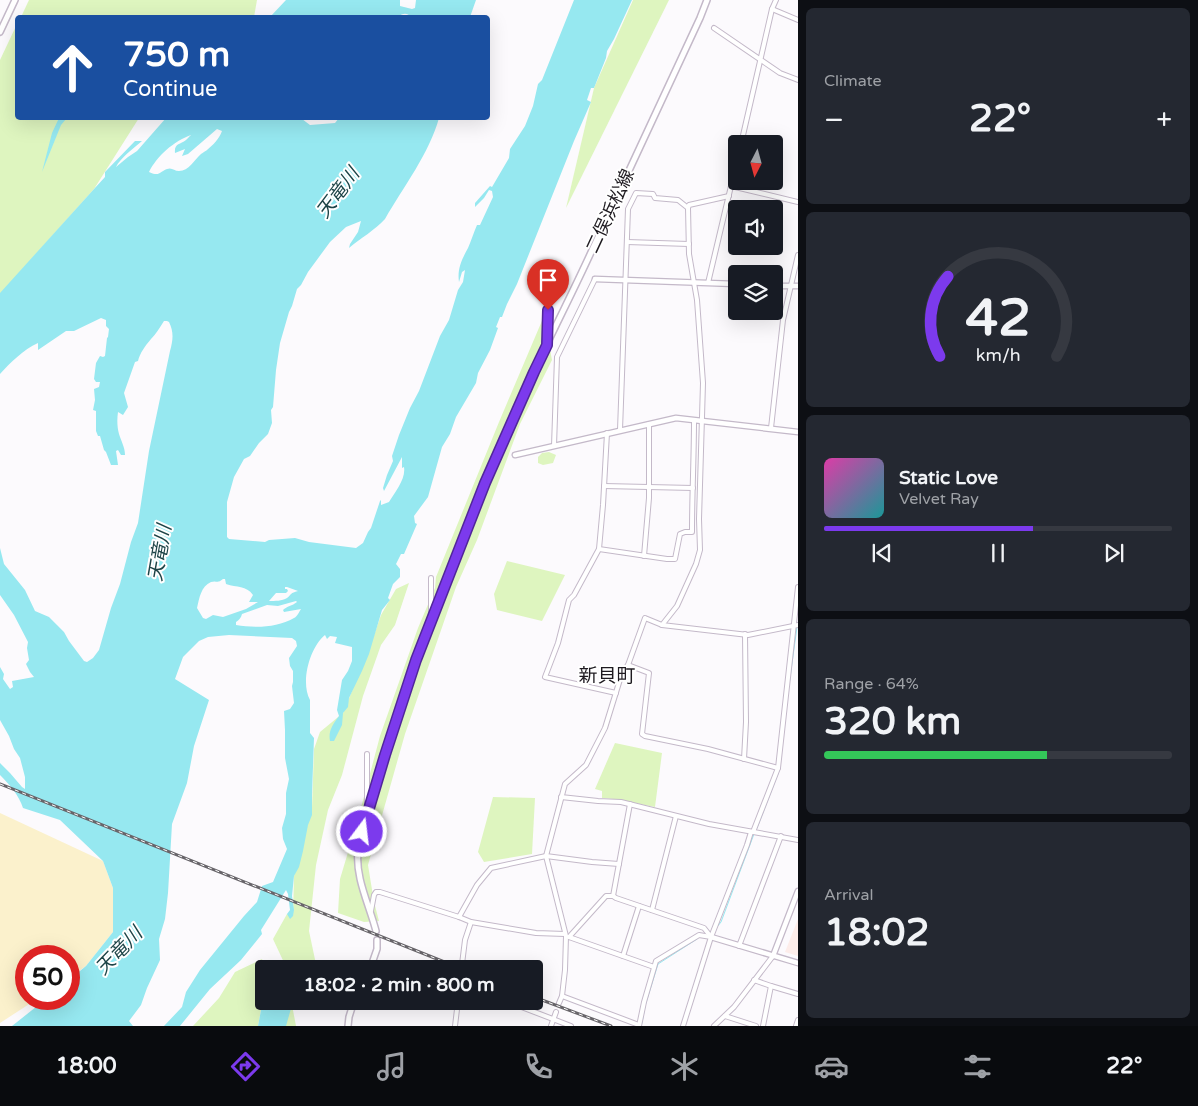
<!DOCTYPE html>
<meta charset="utf-8">
<style>
body{margin:0;font-family:"Varela Round","Noto Sans JP",sans-serif;background:#242831;color:#f1f3f6;height:100vh;display:flex;flex-direction:column;font-size:19px;white-space:nowrap}
*{box-sizing:border-box;margin:0}
p{font-size:16px;color:#9ea1a6}
.icon{flex:none;width:28px;height:28px;fill:none;stroke:currentColor;stroke-width:2;stroke-linecap:round;stroke-linejoin:round}
.map{position:relative;flex:1;overflow:hidden}
.drawer{display:flex;flex-direction:column;gap:8px;padding:8px;background:#0d0f14;width:400px}
.drawer>*{flex:none}
.hud{position:absolute;left:15px;top:15px;width:475px;height:105px;border-radius:5px;box-shadow:0 5px 20px #0002;background:#1a4fa0;color:#fff;overflow:hidden}
.needle{width:32px;rotate:186deg}
.tools{position:absolute;left:728px;top:135px;display:grid;gap:10px}
.tools a{display:grid;place-items:center;width:55px;height:55px;border-radius:5px;background:#171b24;box-shadow:0 5px 20px #0002;font-size:25px}
.speed{position:absolute;left:15px;top:945px;display:flex;gap:10px;font-size:25px;font-weight:700;text-align:center}
.speed>*{display:grid;place-content:center;width:65px;height:65px;border-radius:50%;background:#171b24;box-shadow:0 5px 20px #0002;line-height:1}
.speed .limit{border:8px solid #d22;background:#fff;color:#111}
.pin{position:absolute;display:grid;place-items:center;width:42px;height:42px;color:#fff;margin:-51px -21px;border-radius:50% 50% 50% 0;rotate:-45deg;box-shadow:0 0 5px #0007}
.pin .icon{rotate:45deg}
.me{position:absolute;width:55px;margin:-28px;rotate:15deg;stroke-linejoin:round;filter:drop-shadow(0 0 4px #0008)}
.turn{display:flex;align-items:center;gap:18px;height:105px;padding:0 25px;font-size:22px}
.turn .icon{width:65px;height:65px;stroke-width:2.5}
.turn b{display:block;font-size:35px;line-height:42px}
.big{font-size:38px;font-weight:700;line-height:1.1}
.drawer .card{flex:1;display:flex;flex-direction:column;justify-content:center;gap:8px;min-width:0;padding:0 18px;border-radius:8px;background:#242831}
.drawer .dial{align-items:center;gap:0}
.dial svg{height:130px;overflow:visible;fill:none;stroke:#363941;stroke-width:7;stroke-linecap:round;text-anchor:middle}
.dial text{fill:#f1f3f6;stroke:none}
.song{display:flex;align-items:center;gap:15px}
.cover{width:60px;height:60px;border-radius:8px;background:linear-gradient(135deg,hsl(320 70% 55%),hsl(180 70% 35%))}
.played{height:5px;border-radius:2px;background:linear-gradient(90deg,#7c3aed 60%,#363941 60%)}
.keys{display:flex;justify-content:space-around;direction:ltr}
.heat{display:flex;justify-content:space-between;align-items:center;font-size:28px;direction:ltr}
.charge{height:8px;border-radius:4px;background:linear-gradient(90deg,#34c759 64%,#363941 0)}
.trip{position:absolute;left:255px;top:960px;width:288px;height:50px;border-radius:5px;background:#171b24;box-shadow:0 5px 20px #0002;font-weight:700;line-height:50px;text-align:center}
.tabs{display:flex;height:80px;justify-content:space-around;align-items:center;background:#090b0e;color:#9ea1a6}
.tabs .icon{width:35px;height:35px}
.tabs .active{color:#7c3aed}
.tabs b{font-size:22px;color:#f1f3f6}
main{display:flex;flex:1;min-height:0}
.map>svg:first-child{display:block}
.commercial{fill:#fdedea}
.green{fill:#def5bf}
.sand{fill:#fbf1cc}
.water{fill:#96e8f0;fill-rule:evenodd}
.lines{fill:none;stroke-linecap:round;stroke-linejoin:round}
.stream{stroke:#96e8f0;stroke-width:1}
.minor-casing{stroke:#c4b9c9;stroke-width:6}
.tertiary-casing{stroke:#c4b9c9;stroke-width:7}
.secondary-casing{stroke:#c4b9c9;stroke-width:8}
.minor{stroke:#fff;stroke-width:4}
.tertiary{stroke:#fff;stroke-width:4.5}
.secondary{stroke:#fff;stroke-width:5}
.rail-casing{stroke:#68656a;stroke-width:3}
.rail{stroke:#fff;stroke-width:1;stroke-dasharray:4;stroke-linecap:butt}
.route-casing{stroke:#51269a;stroke-width:12}
.route{stroke:#7c3aed;stroke-width:9}
.labels{text-anchor:middle;dominant-baseline:central;stroke-width:4;stroke-linejoin:round;paint-order:stroke}
.street-label{font-size:18px;fill:#1e1a20;stroke:#fff}
.water-label{font-size:19px;font-style:italic;fill:#1d4447;stroke:#fff}
.neighbourhood-label{font-size:19px;fill:#1e1a20;stroke:#fff}
</style>
<main>
<div class="map">
<svg width="798" height="1026" viewBox="0 0 798 1026">
<rect width="100%" height="100%" fill="#fcfafd"/>
<path class="commercial" d="M 798,919 L 798,956 L 785,952 Z"/>
<g class="green">
<path d="M 29,0 L 257,0 L 254,17 L 21,17 Z"/>
<path d="M 633,0 L 669,0 L 566,208 L 594,88 Z"/>
<path d="M 17,24 L 18,118 L 139,118 L 94,189 L 19,273 L 0,296 L 0,60 Z"/>
<path d="M 544,316 L 549,340 L 551,355 L 552,360 L 520,424 L 477,540 L 456,587 L 405,734 L 368,865 L 374,902 L 379,921 L 364,922 L 338,913 L 340,879 L 358,819 L 380,736 L 418,628 L 435,588 L 436,577 L 499,422 Z"/>
<path d="M 549,452 L 556,455 L 553,463 L 543,465 L 538,463 L 538,457 L 542,453 Z"/>
<path d="M 507,561 L 565,575 L 542,621 L 497,610 L 494,594 Z"/>
<path d="M 409,583 L 395,625 L 381,645 L 363,696 L 342,775 L 328,810 L 316,865 L 309,931 L 317,969 L 287,969 L 273,939 L 287,914 L 293,916 L 294,876 L 312,808 L 314,749 L 320,732 L 343,713 L 370,647 L 381,615 L 396,589 Z"/>
<path d="M 615,743 L 662,753 L 655,807 L 614,799 L 602,798 L 602,791 L 595,789 Z"/>
<path d="M 493,797 L 535,798 L 532,854 L 484,862 L 478,852 Z"/>
<path d="M 262,959 L 265,969 L 264,969 L 264,994 L 258,1026 L 193,1026 L 219,998 L 235,972 Z"/>
<path d="M 292,1005 L 296,1026 L 284,1026 L 285,1021 Z"/>
</g>
<path class="sand" d="M 0,813 L 103,861 L 113,888 L 113,932 L 86,966 L 69,978 L 69,956 L 26,956 L 26,999 L 37,999 L 0,1023 Z"/>
<g class="water">
<path d="M 286,0 L 400,0 L 400,6 L 412,9 L 415,8 L 416,0 L 476,0 L 470,17 L 411,17 C 407,13 404,13 399,16 L 399,18 L 270,17 Z"/>
<path d="M 574,0 L 632,0 L 614,39 L 607,51 L 606,58 L 594,88 L 591,88 L 587,100 L 591,102 L 574,141 L 517,284 L 507,304 L 502,317 L 500,317 L 496,327 L 498,328 L 490,350 L 478,373 L 476,383 L 456,417 L 450,434 L 442,447 L 428,497 L 414,516 L 415,523 L 417,524 L 404,554 L 401,554 L 396,564 L 400,569 L 400,577 L 393,584 L 388,598 L 390,600 L 382,610 L 369,654 L 362,671 L 349,698 L 348,707 L 343,713 L 342,725 L 334,741 L 330,741 C 328,731 333,724 339,716 L 337,710 L 342,680 L 348,671 L 352,661 L 352,647 L 335,643 L 337,637 L 330,636 L 327,639 L 325,635 C 310,647 300,682 310,700 L 310,733 L 314,738 L 312,795 L 312,815 L 308,825 L 303,851 L 299,867 L 294,876 L 292,896 L 294,910 L 293,916 L 290,919 L 287,914 L 290,910 L 288,894 L 286,890 L 261,930 L 262,934 L 241,960 L 210,989 L 180,1026 L 164,1026 L 182,1007 L 186,992 L 200,970 L 244,916 L 257,902 L 262,886 L 273,882 L 287,849 L 283,839 L 282,828 L 286,814 L 286,793 L 289,779 L 285,758 L 285,730 L 284,711 L 290,709 L 294,703 L 292,686 L 293,682 L 293,671 L 290,666 L 289,658 L 297,646 L 296,641 L 292,638 L 229,635 L 208,637 L 199,641 L 183,657 L 175,679 L 209,700 L 194,746 L 187,783 L 172,824 L 168,893 L 165,919 L 159,939 L 160,960 L 147,988 L 141,1005 L 129,1021 L 133,1026 L 12,1026 L 46,999 L 69,999 L 69,980 L 86,966 L 113,932 L 113,888 L 103,861 L 60,820 L 23,808 C 19,795 9,784 0,775 L 0,763 L 10,773 L 22,787 L 25,789 L 25,777 L 20,758 L 14,749 L 9,736 L 0,720 L 0,667 L 4,674 L 3,679 L 10,689 L 13,687 L 12,681 L 34,677 L 30,672 L 26,664 L 29,660 L 27,648 L 28,642 L 14,615 L 0,595 L 0,548 L 4,564 L 25,590 L 35,611 L 49,617 L 64,632 L 69,641 L 84,661 L 87,662 L 93,658 L 99,650 L 111,608 L 120,584 L 131,542 L 138,523 L 149,451 L 170,351 C 173,340 174,332 169,322 L 167,321 L 164,321 C 160,327 156,334 151,339 C 145,346 140,353 138,361 L 135,362 L 124,393 L 128,407 L 123,415 L 118,412 C 117,419 117,427 119,434 C 121,441 125,447 125,455 L 121,455 L 118,450 L 116,451 L 118,465 L 111,465 L 106,452 L 104,450 L 100,436 L 98,436 L 96,431 L 96,411 L 93,410 L 95,400 L 94,389 L 99,387 L 100,382 L 96,382 L 94,379 L 96,363 L 100,356 L 103,357 L 105,356 L 107,338 L 108,337 L 109,329 L 106,326 L 106,320 L 101,318 L 74,331 L 66,331 L 38,350 L 38,343 C 23,350 11,362 0,374 L 0,293 L 94,189 L 105,177 L 105,172 L 135,141 L 142,141 C 134,148 120,158 116,167 L 128,157 L 137,151 L 166,118 L 302,118 L 302,119 L 310,125 L 335,123 L 339,118 L 439,118 C 429,154 404,186 385,219 C 375,230 361,238 349,248 L 350,244 L 358,232 L 361,221 L 346,227 L 330,242 L 308,272 L 301,285 L 297,289 L 292,306 L 289,312 L 280,343 L 276,370 L 273,407 L 271,410 L 272,423 L 268,434 L 259,443 L 250,456 L 244,459 L 234,477 L 227,502 L 227,537 L 229,539 L 265,542 L 269,540 L 295,538 L 309,542 L 356,548 L 363,543 L 368,532 L 371,528 L 380,501 L 381,500 L 381,505 L 389,502 C 395,492 406,479 404,467 L 402,468 L 402,457 L 384,491 L 383,488 L 387,475 L 393,461 L 392,456 L 399,435 L 410,408 L 419,391 L 440,336 L 449,320 L 458,290 L 463,282 L 465,270 L 462,272 L 459,282 C 457,269 462,259 468,248 C 471,241 474,232 477,225 L 480,225 L 493,197 L 492,191 L 489,190 L 484,198 L 475,207 L 475,203 L 490,186 L 492,187 L 509,158 L 510,149 L 525,126 L 533,106 L 538,84 L 542,80 ZM 217,129 L 222,131 C 219,139 213,145 207,150 C 207,150 201,154 201,154 C 194,160 189,171 179,171 C 174,171 172,167 167,169 C 159,172 160,177 149,172 C 157,156 174,141 191,135 C 190,136 187,139 186,140 C 180,145 174,143 175,153 L 185,149 L 182,156 L 188,154 ZM 223,579 L 225,579 L 226,584 C 237,588 246,585 253,595 L 249,602 L 258,602 L 246,609 L 223,617 L 213,615 L 206,619 L 203,618 L 197,608 C 199,599 201,586 211,582 C 217,580 217,584 223,579 ZM 285,587 L 287,587 L 298,591 C 290,593 292,594 287,598 C 282,601 275,601 269,601 L 276,593 L 286,593 L 288,591 L 287,589 L 285,589 ZM 296,601 L 297,602 C 292,606 287,606 283,610 L 284,612 L 301,609 C 299,612 297,617 294,618 C 277,628 254,628 236,625 L 236,622 C 239,620 241,618 242,614 L 267,605 L 278,606 Z"/>
<path d="M 59,118 L 67,118 L 61,125 L 42,172 L 52,133 Z"/>
<path d="M 264,994 L 264,1001 L 291,1001 L 292,1005 L 286,1026 L 258,1026 Z"/>
</g>
<g class="lines">
<g class="stream">
<path d="M 789,685 L 797,627"/>
<path d="M 757,828 L 779,771"/>
<path d="M 717,927 L 721,922 L 754,834"/>
<path d="M 642,1023 L 645,1006 L 658,964 L 697,939"/>
</g>
<g class="minor-casing">
<g id="minor">
<path d="M 772,9 L 798,20"/>
<path d="M 714,28 L 780,73 L 798,80"/>
<path d="M 741,144 L 772,9 L 776,0"/>
<path d="M 731,186 L 798,202"/>
<path d="M 688,208 L 689,205 L 729,196"/>
<path d="M 627,242 L 689,244"/>
<path d="M 708,283 L 736,165"/>
<path d="M 548,340 L 549,321 L 548,300"/>
<path d="M 771,428 L 783,320 L 798,255"/>
<path d="M 607,433 L 603,505 L 599,549 L 574,595 L 569,600 L 558,643 L 545,677 L 616,693"/>
<path d="M 554,446 L 557,357 L 595,279"/>
<path d="M 604,486 L 693,488"/>
<path d="M 599,549 L 667,559 L 675,559 L 680,534 L 685,532 L 692,532 C 692,494 694,457 694,420"/>
<path d="M 644,556 L 649,498 L 649,424"/>
<path d="M 431,578 L 431,618"/>
<path d="M 662,625 L 748,635 L 798,625"/>
<path d="M 628,665 L 649,673 L 642,734 L 645,736 L 708,749 L 778,768"/>
<path d="M 744,759 L 746,722 L 745,634"/>
<path d="M 561,797 L 598,801 L 621,802 L 709,824 L 798,840"/>
<path d="M 367,812 L 367,754"/>
<path d="M 753,832 L 778,768 L 798,587"/>
<path d="M 613,896 L 630,804"/>
<path d="M 652,910 L 676,816"/>
<path d="M 371,911 L 374,895 L 376,892 L 380,892 L 459,917 L 471,922 L 536,933 L 565,934"/>
<path d="M 459,917 L 477,885 L 491,868 L 546,856 L 592,862 L 619,864"/>
<path d="M 569,937 L 606,896 L 613,896 L 616,898 L 704,928 L 711,937"/>
<path d="M 569,937 L 654,967"/>
<path d="M 739,946 L 781,836"/>
<path d="M 623,956 L 639,906"/>
<path d="M 462,964 L 465,940 L 471,922"/>
<path d="M 754,980 L 771,986 L 798,994"/>
<path d="M 562,996 L 639,1025"/>
<path d="M 506,1001 L 571,1026"/>
<path d="M 559,1003 L 562,996 L 565,970 L 566,936 L 546,856 L 565,784 L 586,765 L 605,728 L 622,673 L 628,665 L 645,618 L 662,625 L 677,606 L 696,564 L 700,550 L 699,519 L 703,383 L 697,300 L 689,254 L 688,208 L 678,200 L 655,198 L 653,194 L 636,193 L 628,209 L 620,430"/>
<path d="M 725,1016 L 756,1026"/>
<path d="M 455,1026 L 458,1001"/>
<path d="M 551,1026 L 556,1012"/>
<path d="M 639,1026 L 644,1002 L 656,961 L 699,935 L 711,937"/>
<path d="M 683,1026 L 711,937 L 747,845 L 751,832"/>
<path d="M 714,1026 L 734,1007 L 773,956"/>
<path d="M 763,1026 L 771,986"/>
<path d="M 796,1026 L 798,1020"/>
</g>
</g>
<g class="tertiary-casing">
<g id="tertiary">
<path d="M 595,279 L 736,284"/>
<path d="M 774,286 L 798,286"/>
<path d="M 515,455 L 676,418 L 798,432"/>
<path d="M 711,937 L 798,963"/>
<path d="M 773,956 L 798,891"/>
</g>
</g>
<g class="secondary-casing">
<g id="secondary">
<path d="M 0,32 L 15,0"/>
<path d="M 376,931 C 369,904 355,878 358,850 C 401,687 463,528 533,374 C 552,332 574,290 593,248 C 629,171 664,95 700,18 L 707,0"/>
<path d="M 370,969 L 377,949 L 377,940"/>
<path d="M 348,1026 L 349,1017 L 354,1001"/>
</g>
</g>
<use href="#minor" class="minor"/>
<use href="#tertiary" class="tertiary"/>
<use href="#secondary" class="secondary"/>
<g class="rail-casing">
<g id="rail">
<path d="M 0,784 L 462,969"/>
<path d="M 534,997 L 611,1026"/>
</g>
</g>
<use href="#rail" class="rail"/>
</g>
<g class="lines">
<g class="route-casing">
<path id="route" d="M 362,832 L 385,755 L 416,660 L 485,483 L 534,372 L 547,345 L 548,310"/>
</g>
<use href="#route" class="route"/>
</g>
<g class="labels">
<g class="street-label">
<text transform="translate(610 211) rotate(-65)">二俣浜松線</text>
</g>
<g class="water-label">
<text transform="translate(338 193) rotate(-53)">天竜川</text>
<text transform="translate(160 553) rotate(-80)">天竜川</text>
<text transform="translate(119 951) rotate(-46)">天竜川</text>
</g>
<g class="neighbourhood-label">
<text x="607" y="676">新貝町</text>
</g>
</g>
</svg>
<div class="tools">
<a><svg class="needle" viewBox="-14 -14 28 28"><path d="M0-13l5 13h-10z" fill="#e53935"/><path d="M0 13l5-13h-10z" fill="#9ea1a6"/></svg></a>
<a><svg class="icon" aria-label="sound" viewBox="0 0 24 24"><path d="M4 9h4l5-4v14l-5-4H4zM17 9q2 3 0 6"/></svg></a>
<a><svg class="icon" aria-label="layers" viewBox="0 0 24 24"><path d="M12 4l9 5-9 5-9-5zM3 14l9 5 9-5"/></svg></a>
</div>
<div class="speed"><div class="limit">50</div></div>
<div class="pin" style="left:548px;top:310px;background:#d93025"><svg class="icon" aria-label="arrive" viewBox="0 0 24 24"><path d="M6 21V4h12l-3 4 3 4H6"/></svg></div>
<svg class="me" style="left:362px;top:832px" viewBox="-20 -20 40 40"><circle r="17" fill="#7c3aed" stroke="#fff" stroke-width="3"/><path d="M0-11L8 9 0 5-8 9z" fill="#fff"/></svg>
<div class="trip">18:02 · 2 min · 800 m</div>
<div class="hud">
<div class="turn"><svg class="icon" aria-label="ahead" viewBox="0 0 24 24"><path d="M12 20V5M6 11l6-6 6 6"/></svg><div><b>750 m</b>Continue</div></div>
</div>
</div>
<section class="drawer">
<div class="card"><p>Climate</p>
<div class="heat"><a>−</a><b class="big">22°</b><a>+</a></div>
</div>
<div class="card dial"><svg viewBox="0 0 100 80">
<path d="M14 69A42 42 0 1 1 86 69"/>
<path d="M14 69A42 42 0 0 1 19 20" stroke="#7c3aed"/>
<text x="50" y="56" font-size="32" font-weight="700">42</text>
<text x="50" y="72" font-size="11">km/h</text>
</svg></div>
<div class="card">
<div class="song"><i class="cover"></i><div><b>Static Love</b><p>Velvet Ray</p></div></div>
<div class="played"></div>
<div class="keys"><svg class="icon" aria-label="previous" viewBox="0 0 24 24"><path d="M18 5L8 12l10 7zM5 5v14"/></svg><svg class="icon" aria-label="pause" viewBox="0 0 24 24"><path d="M8 5v14M16 5v14"/></svg><svg class="icon" aria-label="next" viewBox="0 0 24 24"><path d="M6 5l10 7-10 7zM19 5v14"/></svg></div>
</div>
<div class="card"><p>Range · 64%</p><b class="big">320 km</b><div class="charge"></div></div>
<div class="card"><p>Arrival</p><b class="big">18:02</b></div>
</section>
</main>
<nav class="tabs">
<b>18:00</b>
<svg class="icon active" aria-label="directions" viewBox="0 0 24 24"><path d="M12 3l9 9-9 9-9-9zM9 14v-3h6M13 9l2 2-2 2"/></svg>
<svg class="icon" aria-label="music" viewBox="0 0 24 24"><path d="M9 18V5l10-2v13"/><circle cx="6" cy="18" r="3"/><circle cx="16" cy="16" r="3"/></svg>
<svg class="icon" aria-label="phone" viewBox="0 0 24 24"><path d="M5 4h4l2 5-3 2q2 4 5 5l2-3 5 2v4C11 20 4 13 5 4z"/></svg>
<svg class="icon" aria-label="climate" viewBox="0 0 24 24"><path d="M12 3v18M4 7l16 10M4 17L20 7"/></svg>
<svg class="icon" aria-label="car" viewBox="0 0 24 24"><path d="M5 17H2v-5l4-1 3-4h7l3 4 3 1v5h-3M9 17h6M6 11h13"/><circle cx="7" cy="17" r="2"/><circle cx="17" cy="17" r="2"/></svg>
<svg class="icon" aria-label="filters" viewBox="0 0 24 24"><path d="M4 7h16M4 17h16"/><circle cx="9" cy="7" r="2"/><circle cx="15" cy="17" r="2"/></svg>
<b>22°</b>
</nav>
